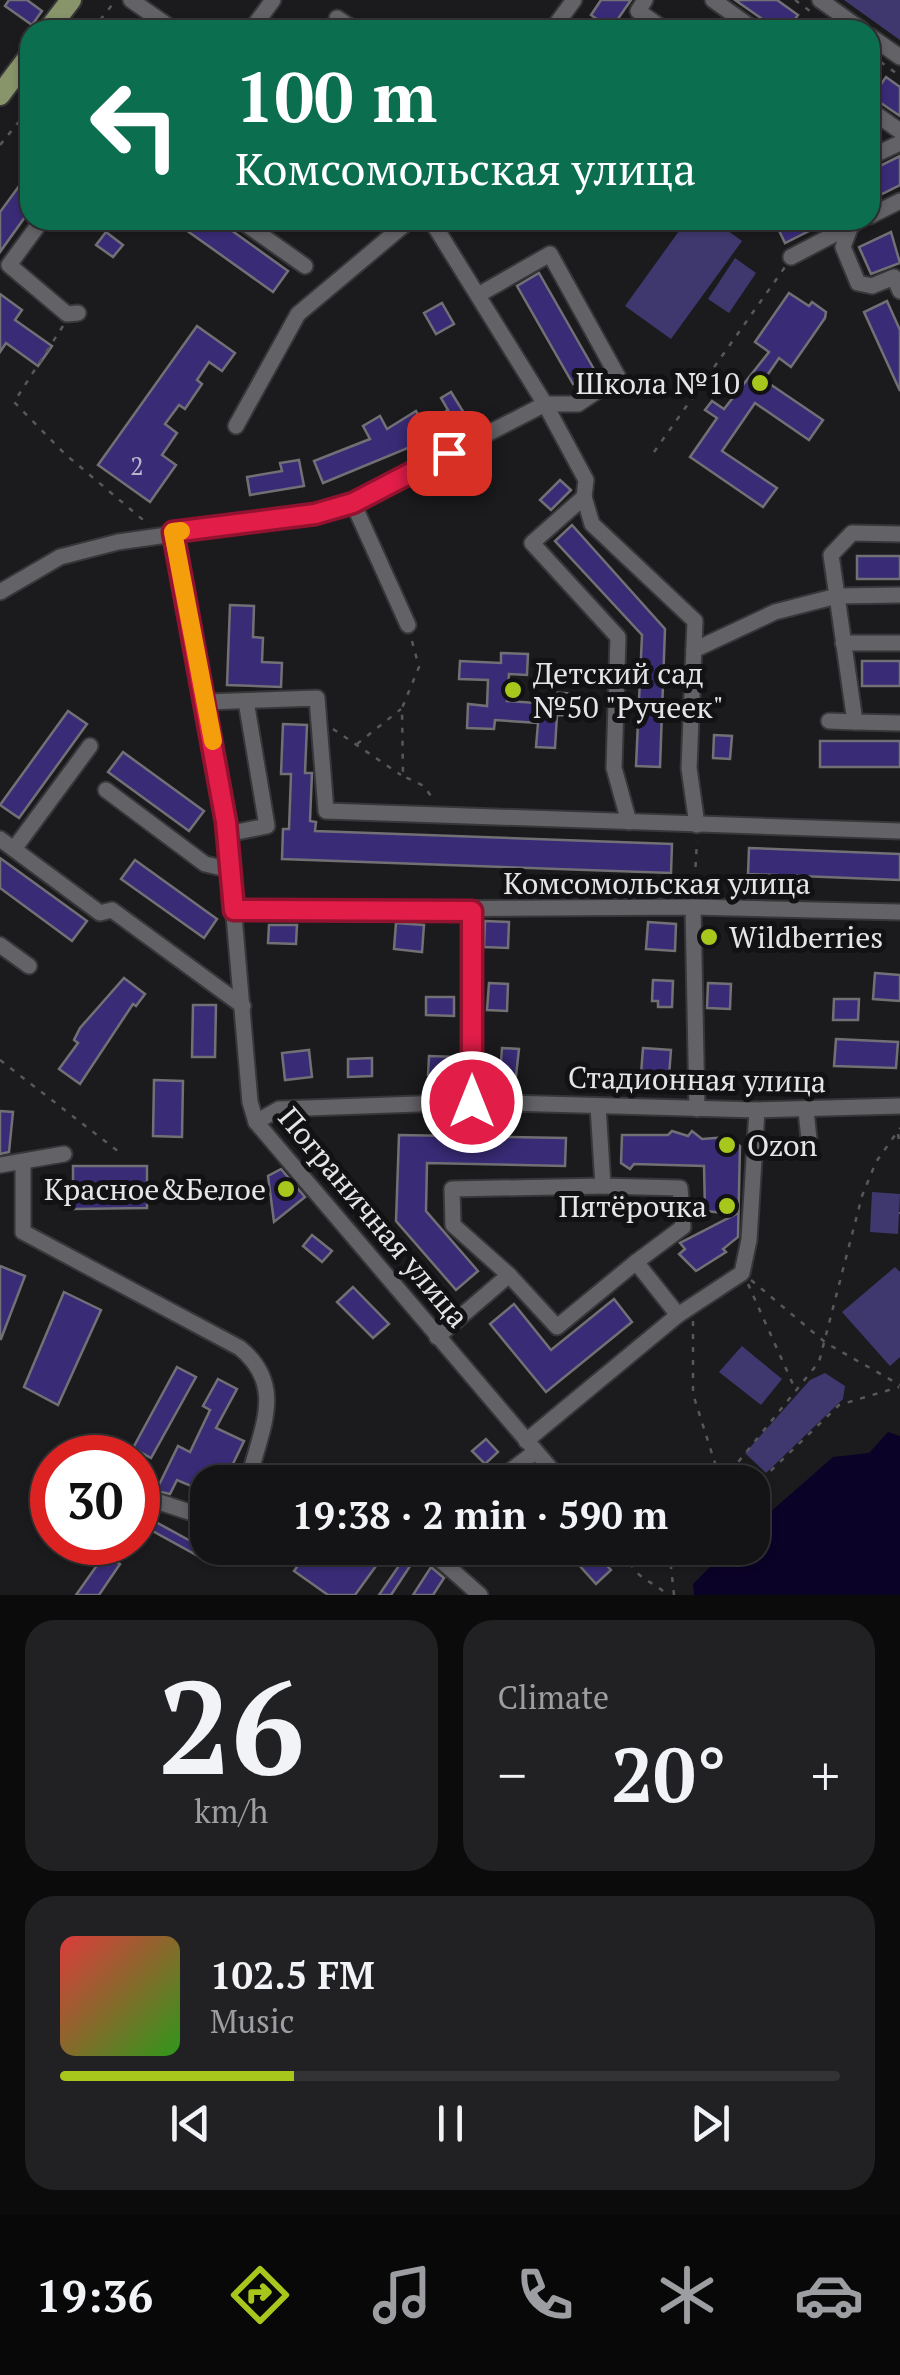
<!DOCTYPE html>
<meta charset="utf-8">
<style>
body{margin:0;font-family:"PT Serif",serif;background:#212123;color:#f1f3f6;height:100vh;display:flex;flex-direction:column;font-size:38px;white-space:nowrap}
*{box-sizing:border-box;margin:0}
p{font-size:32px;color:#9d9ea1}
.icon{flex:none;width:55px;height:55px;fill:none;stroke:currentColor;stroke-width:2;stroke-linecap:round;stroke-linejoin:round}
.map{position:relative;height:1595px;overflow:hidden}
.panel{display:flex;flex-direction:column;gap:25px;padding:25px;background:#0b0b0c;flex:1}
.panel>*{flex:none}
.banner{position:absolute;left:20px;top:20px;width:860px;height:210px;border-radius:30px;box-shadow:0 2px 8px #0004,0 0 0 2px #333335;background:#0b6e4f;color:#fff;overflow:hidden}
.speed{position:absolute;left:30px;top:1435px;display:flex;gap:20px;font-size:50px;font-weight:700;text-align:center}
.speed>*{display:grid;place-content:center;width:130px;height:130px;border-radius:50%;background:#141416;box-shadow:0 2px 8px #0004,0 0 0 2px #333335;line-height:1}
.speed .limit{border:15px solid #d22;background:#fff;color:#111}
.pin{position:absolute;display:grid;place-items:center;width:85px;height:85px;color:#fff;margin:-42px;border-radius:20px;box-shadow:0 5px 15px #0006}
.me{position:absolute;width:110px;margin:-55px;rotate:0deg;stroke-linejoin:round;filter:drop-shadow(0 0 8px #0008)}
.turn{display:flex;align-items:center;gap:35px;height:210px;padding:0 50px;font-size:45px}
.turn .icon{width:130px;height:130px;stroke-width:2.5}
.turn b{display:block;font-size:70px;line-height:85px}
.big{font-size:75px;font-weight:600;line-height:1.1}
.panel .tile{flex:1;display:flex;flex-direction:column;justify-content:center;gap:15px;min-width:0;padding:0 35px;border-radius:30px;background:#212123}
.panel .dial{align-items:center;gap:0}
.dial b{font-size:130px;line-height:1}
.song{display:flex;align-items:center;gap:30px}
.cover{width:120px;height:120px;border-radius:15px;background:linear-gradient(135deg,hsl(0 70% 55%),hsl(110 70% 35%))}
.played{height:10px;border-radius:5px;background:linear-gradient(90deg,#a8c71c 30%,#333335 30%)}
.keys{display:flex;justify-content:space-around;direction:ltr}
.heat{display:flex;justify-content:space-between;align-items:center;font-size:55px;direction:ltr}
.panel .tiles{flex:1;display:grid;gap:25px;grid-template-columns:1fr 1fr}
.tile:last-child{grid-column:span 2}
.trip{position:absolute;left:190px;top:1465px;width:580px;height:100px;border-radius:30px;background:#141416;box-shadow:0 2px 8px #0004,0 0 0 2px #333335;font-weight:600;line-height:100px;text-align:center}
.menu{display:flex;height:160px;justify-content:space-around;align-items:center;background:#080809;color:#9d9ea1}
.menu .icon{width:70px;height:70px}
.menu .active{color:#a8c71c}
.menu b{font-size:45px;color:#f1f3f6}
.map>svg:first-child{display:block}
.green{fill:#3f386e}
.water{fill:#0b0227}
.building{fill:#3a2b77;stroke:#717175;stroke-width:2.5}
.lines{fill:none;stroke-linecap:round;stroke-linejoin:round}
.minor-casing{stroke:#373739;stroke-width:19}
.major-casing{stroke:#373739;stroke-width:24}
.path{stroke:#58585a;stroke-width:2.5;stroke-dasharray:5 8;stroke-linecap:butt}
.minor{stroke:#636367;stroke-width:15}
.major{stroke:#889469;stroke-width:20}
.route-casing{stroke:#92132f;stroke-width:25}
.route{stroke:#e11d48;stroke-width:18}
.slow{stroke:#f59e0b;stroke-width:18}
.poi-dot{fill:#a8c71c;stroke:#121215;stroke-width:4}
.labels{text-anchor:middle;dominant-baseline:central;stroke-width:10;stroke-linejoin:round;paint-order:stroke}
.number-label{font-size:25px;fill:#bab6cb}
.poi-label{font-size:30px;fill:#e5e5e7;stroke:#121215;text-anchor:end}
.street-label{font-size:30px;fill:#e5e5e7;stroke:#121215}
</style>
<div class="map">
<svg width="900" height="1595" viewBox="0 0 900 1595">
<rect width="100%" height="100%" fill="#1b1b1e"/>
<g class="green">
<path d="M 844,0 L 900,0 L 900,40 Z"/>
<path d="M 687,220 L 713,220 L 742,241 L 671,339 L 625,306 Z"/>
<path d="M 735,258 L 756,273 L 729,313 L 708,299 Z"/>
<path d="M 872,1192 L 900,1194 L 898,1234 L 870,1232 Z"/>
<path d="M 895,1267 L 900,1272 L 900,1357 L 890,1366 L 842,1312 Z"/>
<path d="M 742,1346 L 782,1379 L 761,1405 L 719,1372 Z"/>
<path d="M 825,1373 L 845,1386 L 843,1399 L 766,1473 L 745,1453 L 810,1380 Z"/>
</g>
<path class="water" d="M 888,1432 L 900,1436 L 900,1595 L 694,1595 L 693,1584 L 729,1548 L 752,1548 L 753,1527 L 833,1457 L 869,1453 Z"/>
<g class="building">
<path d="M 9,0 L 27,0 L 42,11 L 32,25 L 5,6 Z"/>
<path d="M 601,0 L 631,0 L 611,29 L 591,15 Z"/>
<path d="M 735,0 L 777,0 L 798,15 L 787,30 L 778,30 Z"/>
<path d="M 886,77 L 900,87 L 900,116 L 872,97 Z"/>
<path d="M 900,156 L 900,185 L 876,197 L 870,171 Z"/>
<path d="M 30,171 L 30,210 L 0,252 L 0,212 Z"/>
<path d="M 172,220 L 217,220 L 288,271 L 273,292 Z"/>
<path d="M 774,220 L 831,220 L 785,243 Z"/>
<path d="M 106,232 L 123,245 L 113,257 L 96,245 Z"/>
<path d="M 891,232 L 900,263 L 871,274 L 859,247 Z"/>
<path d="M 539,273 L 595,371 L 573,384 L 517,286 Z"/>
<path d="M 789,293 L 809,306 L 812,302 L 826,312 L 825,318 L 791,367 L 779,358 L 764,380 L 823,420 L 809,440 L 755,403 L 722,451 L 777,488 L 763,507 L 690,457 L 717,418 L 705,410 L 712,401 L 724,409 L 769,352 L 755,342 Z"/>
<path d="M 0,294 L 22,310 L 15,320 L 52,346 L 38,366 L 6,343 L 0,352 Z"/>
<path d="M 887,301 L 900,330 L 900,391 L 864,312 Z"/>
<path d="M 442,303 L 454,324 L 436,334 L 424,313 Z"/>
<path d="M 197,326 L 235,353 L 222,371 L 209,362 L 197,380 L 202,384 L 185,409 L 179,405 L 165,424 L 177,433 L 162,455 L 176,465 L 150,502 L 98,465 Z"/>
<path d="M 451,392 L 464,413 L 455,418 L 460,426 L 445,435 L 441,427 L 408,448 L 323,483 L 314,461 L 370,439 L 363,426 L 380,416 L 387,429 L 416,411 L 424,425 L 448,410 L 441,398 Z"/>
<path d="M 299,460 L 304,486 L 250,495 L 247,477 L 282,471 L 280,463 Z"/>
<path d="M 560,480 L 571,490 L 551,510 L 540,500 Z"/>
<path d="M 572,525 L 665,629 L 660,767 L 636,766 L 642,635 L 555,541 Z"/>
<rect x="857" y="556" width="43" height="23"/>
<path d="M 230,605 L 254,606 L 253,637 L 263,638 L 262,662 L 282,663 L 281,687 L 227,685 Z"/>
<path d="M 501,653 L 528,654 L 527,675 L 509,674 L 507,701 L 550,704 L 550,692 L 577,694 L 575,716 L 557,715 L 555,748 L 536,747 L 538,723 L 495,720 L 494,729 L 467,728 L 468,704 L 487,706 L 488,680 L 459,679 L 460,661 L 501,663 Z"/>
<rect x="862" y="661" width="38" height="25"/>
<path d="M 68,711 L 87,724 L 19,818 L 0,805 Z"/>
<path d="M 283,724 L 307,725 L 305,773 L 312,773 L 310,821 L 316,822 L 315,831 L 672,844 L 671,873 L 282,859 L 283,829 L 289,829 L 291,774 L 281,774 Z"/>
<path d="M 714,735 L 732,736 L 730,759 L 713,758 Z"/>
<rect x="820" y="741" width="80" height="26"/>
<path d="M 123,752 L 204,811 L 189,831 L 108,772 Z"/>
<path d="M 749,848 L 900,854 L 900,880 L 748,874 Z"/>
<path d="M 0,858 L 87,921 L 72,941 L 0,888 Z"/>
<path d="M 135,860 L 217,919 L 204,938 L 121,879 Z"/>
<path d="M 485,921 L 509,922 L 508,948 L 484,947 Z"/>
<path d="M 648,922 L 676,924 L 675,951 L 646,949 Z"/>
<path d="M 396,923 L 424,925 L 422,952 L 394,949 Z"/>
<path d="M 269,925 L 297,925 L 296,944 L 268,943 Z"/>
<path d="M 875,973 L 900,975 L 900,1001 L 873,999 Z"/>
<path d="M 124,978 L 145,994 L 136,1006 L 133,1004 L 80,1084 L 59,1069 L 78,1043 L 74,1040 L 80,1028 Z"/>
<path d="M 653,980 L 673,981 L 672,1007 L 658,1007 L 658,1001 L 652,1001 Z"/>
<path d="M 489,983 L 508,984 L 507,1011 L 487,1010 Z"/>
<path d="M 708,983 L 731,984 L 730,1009 L 707,1008 Z"/>
<path d="M 426,997 L 454,997 L 454,1016 L 426,1015 Z"/>
<path d="M 834,999 L 859,999 L 858,1020 L 833,1020 Z"/>
<path d="M 193,1005 L 216,1005 L 215,1057 L 192,1057 Z"/>
<path d="M 836,1039 L 898,1042 L 896,1068 L 834,1066 Z"/>
<path d="M 502,1048 L 519,1049 L 516,1076 L 500,1074 Z"/>
<path d="M 643,1048 L 671,1050 L 669,1076 L 641,1074 Z"/>
<path d="M 309,1050 L 312,1077 L 285,1080 L 282,1053 Z"/>
<path d="M 429,1056 L 457,1057 L 457,1075 L 428,1075 Z"/>
<path d="M 372,1058 L 372,1076 L 348,1077 L 348,1059 Z"/>
<path d="M 154,1080 L 183,1081 L 182,1137 L 153,1136 Z"/>
<path d="M 0,1111 L 13,1112 L 9,1152 L 0,1154 Z"/>
<path d="M 672,1131 L 688,1136 L 692,1131 L 702,1139 L 728,1137 L 740,1146 L 738,1237 L 723,1249 L 726,1252 L 696,1271 L 679,1254 L 685,1249 L 680,1243 L 736,1214 L 705,1211 L 704,1166 L 634,1164 L 630,1169 L 621,1163 L 622,1135 L 668,1135 Z"/>
<path d="M 399,1135 L 566,1138 L 565,1166 L 427,1163 L 426,1211 L 478,1271 L 456,1290 L 396,1221 Z"/>
<path d="M 73,1166 L 147,1166 L 147,1208 L 73,1209 Z"/>
<path d="M 281,1169 L 305,1197 L 274,1222 L 268,1176 Z"/>
<path d="M 312,1235 L 332,1251 L 322,1262 L 303,1246 Z"/>
<path d="M 0,1266 L 25,1276 L 1,1339 L 0,1339 Z"/>
<path d="M 353,1287 L 389,1324 L 373,1338 L 337,1302 Z"/>
<path d="M 64,1292 L 101,1310 L 58,1405 L 24,1387 Z"/>
<path d="M 614,1299 L 632,1322 L 546,1392 L 490,1324 L 514,1304 L 551,1350 Z"/>
<path d="M 177,1367 L 196,1377 L 151,1458 L 133,1448 Z"/>
<path d="M 218,1379 L 237,1389 L 216,1428 L 244,1441 L 230,1470 L 237,1473 L 233,1482 L 208,1482 L 208,1493 L 177,1480 L 170,1494 L 156,1491 L 178,1446 L 190,1452 L 210,1410 L 203,1406 Z"/>
<path d="M 486,1439 L 498,1452 L 485,1464 L 472,1451 Z"/>
<path d="M 154,1521 L 205,1549 L 200,1557 L 149,1529 Z"/>
<path d="M 311,1548 L 389,1548 L 355,1595 L 328,1595 L 294,1571 Z"/>
<path d="M 411,1548 L 418,1554 L 391,1595 L 379,1595 Z"/>
<path d="M 594,1552 L 611,1570 L 596,1584 L 579,1565 Z"/>
<path d="M 105,1554 L 120,1564 L 99,1595 L 76,1595 Z"/>
<path d="M 431,1567 L 444,1578 L 433,1595 L 413,1595 Z"/>
</g>
<g class="lines">
<g class="minor-casing">
<g id="minor">
<path d="M 131,0 L 174,30"/>
<path d="M 645,0 L 638,11 L 665,30"/>
<path d="M 713,0 L 755,30"/>
<path d="M 820,0 L 862,30"/>
<path d="M 337,18 L 355,30"/>
<path d="M 251,30 L 273,0"/>
<path d="M 552,30 L 574,0"/>
<path d="M 870,36 L 900,57"/>
<path d="M 870,110 L 900,131"/>
<path d="M 870,157 L 900,143"/>
<path d="M 870,216 L 900,201"/>
<path d="M 42,220 L 9,265 L 67,314 L 78,313"/>
<path d="M 240,220 L 305,266"/>
<path d="M 431,220 L 545,404 L 586,480 L 584,497 L 592,524 L 695,621 L 689,768 L 697,825"/>
<path d="M 853,220 L 843,247 L 858,283 L 872,286 L 894,277 L 900,291"/>
<path d="M 791,257 L 854,224"/>
<path d="M 236,426 L 298,314 L 410,220"/>
<path d="M 584,497 L 532,543 L 618,637 L 614,768 L 629,822"/>
<path d="M 353,503 L 408,625"/>
<path d="M 173,533 L 226,822 L 250,1102 L 256,1122 L 562,1482"/>
<path d="M 0,592 L 60,557 L 118,542 L 315,514 L 353,503 L 545,404 L 578,404 L 618,377 L 550,254 L 478,295"/>
<path d="M 900,595 L 837,596 L 855,722 L 900,723"/>
<path d="M 843,643 L 900,643"/>
<path d="M 694,650 L 775,612 L 837,596 L 831,555 L 852,533 L 900,534"/>
<path d="M 206,702 L 317,698 L 326,811 L 900,831"/>
<path d="M 829,721 L 855,722"/>
<path d="M 106,790 L 205,864 L 231,870"/>
<path d="M 227,834 L 267,826 L 246,701"/>
<path d="M 0,839 L 100,913 L 112,910 L 243,1006"/>
<path d="M 14,849 L 90,746"/>
<path d="M 693,907 L 697,1109"/>
<path d="M 234,910 L 693,907 L 900,912"/>
<path d="M 471,911 L 473,1102"/>
<path d="M 0,945 L 29,966"/>
<path d="M 598,1106 L 603,1186 L 680,1188 L 683,1227 L 636,1262 L 678,1315"/>
<path d="M 806,1111 L 809,1139"/>
<path d="M 256,1122 L 279,1109 L 473,1102 L 757,1110 L 900,1106"/>
<path d="M 23,1162 L 23,1232 L 240,1348 C 287,1387 260,1430 248,1482"/>
<path d="M 0,1165 L 64,1154"/>
<path d="M 509,1275 L 453,1225 L 452,1189 L 603,1186"/>
<path d="M 437,1337 L 509,1275 L 557,1327 L 636,1262"/>
<path d="M 526,1441 L 678,1315 L 742,1273 L 749,1240 L 757,1110"/>
<path d="M 496,1482 L 535,1452"/>
<path d="M 159,1502 L 208,1518"/>
<path d="M 427,1548 L 480,1595"/>
<path d="M 619,1548 L 624,1553"/>
</g>
</g>
<g class="major-casing">
<g id="major">
<path d="M 48,30 L 71,0"/>
<path d="M 0,95 L 30,55"/>
</g>
</g>
<g class="path">
<path d="M 795,0 L 810,11"/>
<path d="M 92,30 L 116,0"/>
<path d="M 870,54 L 900,76"/>
<path d="M 0,145 L 30,108"/>
<path d="M 63,326 L 14,402 L 65,454 L 148,524"/>
<path d="M 654,452 L 785,267"/>
<path d="M 412,641 L 419,667 L 402,708 L 403,776 L 424,786 L 435,802"/>
<path d="M 333,729 L 401,775"/>
<path d="M 357,744 L 401,709"/>
<path d="M 694,893 L 697,841"/>
<path d="M 0,1060 L 119,1152"/>
<path d="M 898,1134 L 900,1146"/>
<path d="M 900,1212 L 900,1214"/>
<path d="M 751,1280 L 826,1343 L 900,1385"/>
<path d="M 748,1284 L 796,1391"/>
<path d="M 693,1321 L 693,1394 L 721,1482"/>
<path d="M 722,1482 L 819,1362 L 862,1196 L 876,1162 L 900,1128"/>
<path d="M 752,1489 L 839,1405 L 899,1387"/>
<path d="M 630,1563 C 641,1582 654,1581 667,1595"/>
<path d="M 676,1563 L 691,1548"/>
<path d="M 674,1595 L 671,1567 L 684,1548"/>
</g>
<use href="#minor" class="minor"/>
<use href="#major" class="major"/>
</g>
<g class="lines">
<g class="route-casing">
<path id="route" d="M 449,453 L 353,503 L 315,514 L 173,532 L 226,822 L 234,910 L 472,911 L 472,1102"/>
</g>
<use href="#route" class="route"/>
<path class="slow" d="M 181,531 L 173,532 L 213,741"/>
</g>
<g class="poi-dot">
<circle cx="760" cy="383" r="10"/>
<circle cx="513" cy="690" r="10"/>
<circle cx="709" cy="937" r="10"/>
<circle cx="727" cy="1145" r="10"/>
<circle cx="286" cy="1189" r="10"/>
<circle cx="727" cy="1206" r="10"/>
</g>
<g class="labels">
<g class="number-label">
<text x="137" y="465">2</text>
</g>
<g class="poi-label">
<text x="740" y="383">Школа №10</text>
<text x="533" y="673" text-anchor="start">Детский сад<tspan x="533" dy="34">№50 "Ручеек"</tspan></text>
<text x="729" y="937" text-anchor="start">Wildberries</text>
<text x="747" y="1145" text-anchor="start">Ozon</text>
<text x="266" y="1189">Красное&amp;Белое</text>
<text x="707" y="1206">Пятёрочка</text>
</g>
<g class="street-label">
<text x="657" y="883">Комсомольская улица</text>
<text transform="translate(697 1079) rotate(1)">Стадионная улица</text>
<text transform="translate(374 1217) rotate(50)">Пограничная улица</text>
</g>
</g>
</svg>
<div class="speed"><div class="limit">30</div></div>
<div class="pin" style="left:449px;top:453px;background:#d93025"><svg class="icon" aria-label="arrive" viewBox="0 0 24 24"><path d="M6 21V4h12l-3 4 3 4H6"/></svg></div>
<svg class="me" style="left:472px;top:1102px" viewBox="-20 -20 40 40"><circle r="17" fill="#e11d48" stroke="#fff" stroke-width="3"/><path d="M0-11L8 9 0 5-8 9z" fill="#fff"/></svg>
<div class="trip">19:38 · 2 min · 590 m</div>
<div class="banner">
<div class="turn"><svg class="icon" aria-label="left" viewBox="0 0 24 24"><path d="M17 20v-9H6M10 6l-5 5 5 5"/></svg><div><b>100 m</b>Комсомольская улица</div></div>
</div>
</div>
<section class="panel">
<div class="tiles">
<div class="tile dial"><b>26</b><p>km/h</p></div>
<div class="tile"><p>Climate</p>
<div class="heat"><a>−</a><b class="big">20°</b><a>+</a></div>
</div>
<div class="tile">
<div class="song"><i class="cover"></i><div><b>102.5 FM</b><p>Music</p></div></div>
<div class="played"></div>
<div class="keys"><svg class="icon" aria-label="previous" viewBox="0 0 24 24"><path d="M18 5L8 12l10 7zM5 5v14"/></svg><svg class="icon" aria-label="pause" viewBox="0 0 24 24"><path d="M8 5v14M16 5v14"/></svg><svg class="icon" aria-label="next" viewBox="0 0 24 24"><path d="M6 5l10 7-10 7zM19 5v14"/></svg></div>
</div>
</div>
</section>
<nav class="menu">
<b>19:36</b>
<svg class="icon active" aria-label="directions" viewBox="0 0 24 24"><path d="M12 3l9 9-9 9-9-9zM9 14v-3h6M13 9l2 2-2 2"/></svg>
<svg class="icon" aria-label="music" viewBox="0 0 24 24"><path d="M9 18V5l10-2v13"/><circle cx="6" cy="18" r="3"/><circle cx="16" cy="16" r="3"/></svg>
<svg class="icon" aria-label="phone" viewBox="0 0 24 24"><path d="M5 4h4l2 5-3 2q2 4 5 5l2-3 5 2v4C11 20 4 13 5 4z"/></svg>
<svg class="icon" aria-label="climate" viewBox="0 0 24 24"><path d="M12 3v18M4 7l16 10M4 17L20 7"/></svg>
<svg class="icon" aria-label="car" viewBox="0 0 24 24"><path d="M5 17H2v-5l4-1 3-4h7l3 4 3 1v5h-3M9 17h6M6 11h13"/><circle cx="7" cy="17" r="2"/><circle cx="17" cy="17" r="2"/></svg>
</nav>
